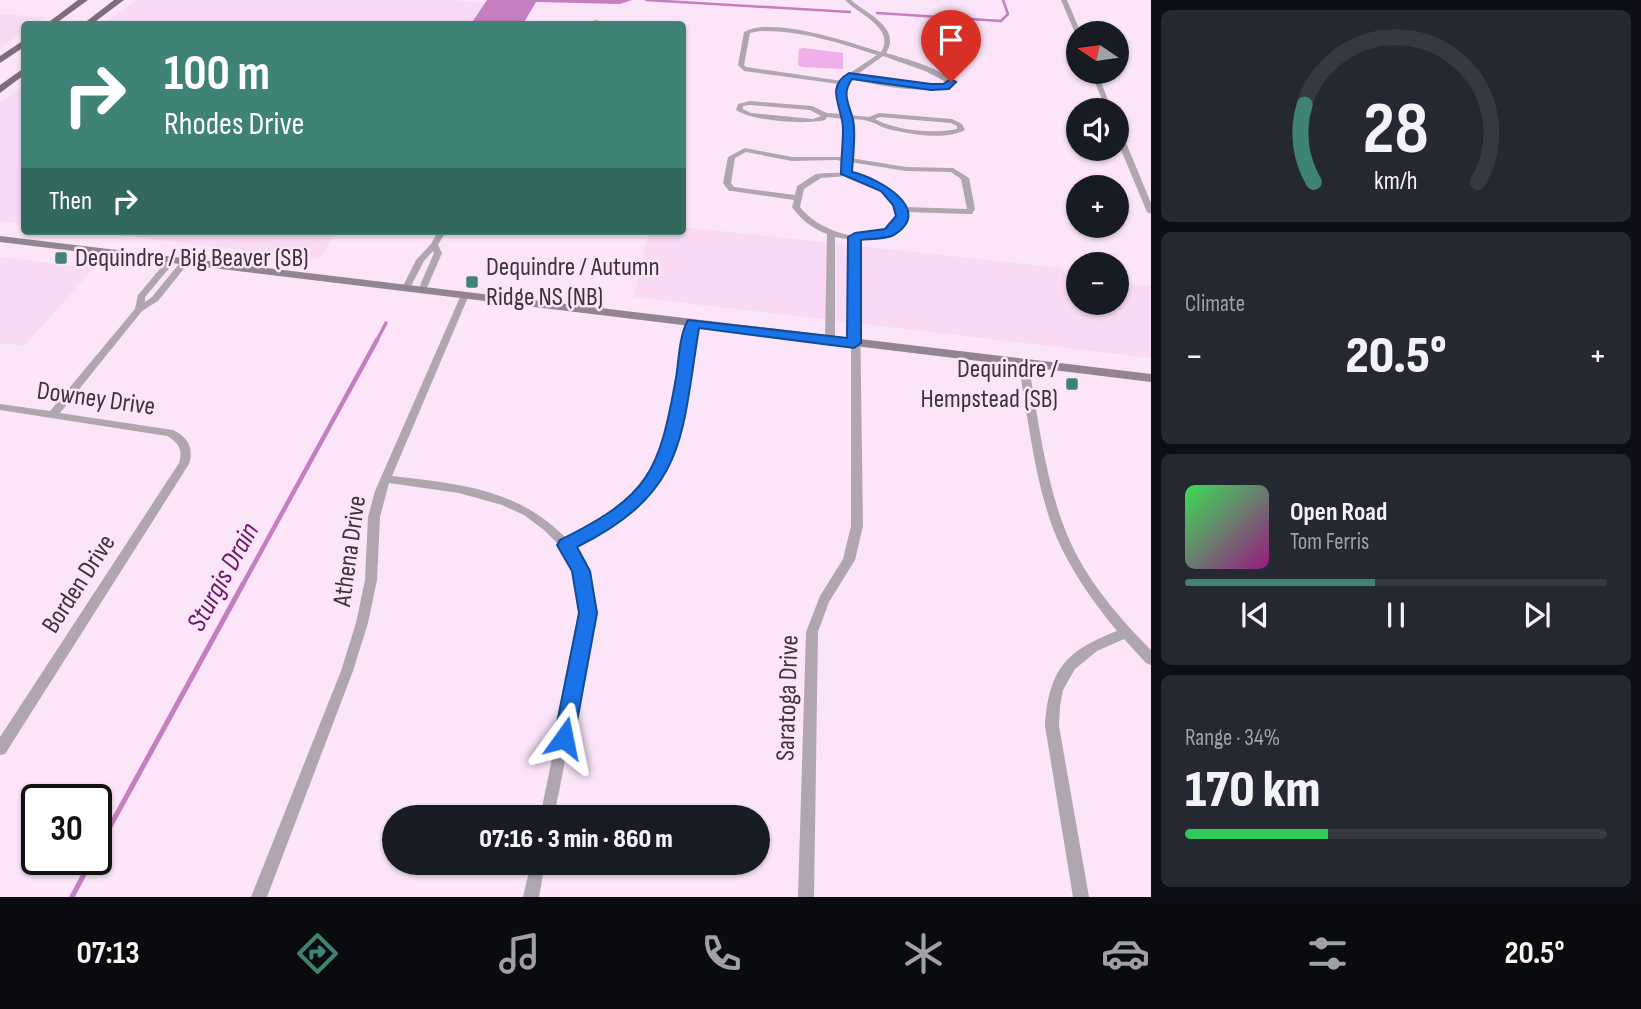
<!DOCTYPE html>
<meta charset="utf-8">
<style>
body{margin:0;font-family:"Sofia Sans Condensed",sans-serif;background:#242831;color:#f1f3f6;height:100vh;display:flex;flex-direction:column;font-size:26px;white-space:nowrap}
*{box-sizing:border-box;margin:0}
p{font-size:23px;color:#9ea1a6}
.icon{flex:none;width:38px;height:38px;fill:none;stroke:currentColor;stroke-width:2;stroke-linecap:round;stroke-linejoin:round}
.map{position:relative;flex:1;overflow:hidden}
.details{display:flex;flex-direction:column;gap:10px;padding:10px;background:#0d0f14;width:490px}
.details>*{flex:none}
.guide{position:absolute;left:21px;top:21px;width:665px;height:214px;border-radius:7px;box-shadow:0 2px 5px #0004;background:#3f8276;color:#fff;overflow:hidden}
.needle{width:46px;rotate:283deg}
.controls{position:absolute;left:1066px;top:21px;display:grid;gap:14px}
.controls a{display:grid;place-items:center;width:63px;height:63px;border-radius:50%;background:#171b24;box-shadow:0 2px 5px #0004;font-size:35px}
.speed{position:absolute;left:21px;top:784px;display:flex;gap:14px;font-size:35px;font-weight:700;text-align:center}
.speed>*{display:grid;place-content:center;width:91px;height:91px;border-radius:50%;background:#171b24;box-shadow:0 2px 5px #0004;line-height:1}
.speed .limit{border:4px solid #111;border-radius:10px;background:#fff;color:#111}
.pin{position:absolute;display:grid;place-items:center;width:60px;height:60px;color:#fff;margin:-72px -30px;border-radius:50% 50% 50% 0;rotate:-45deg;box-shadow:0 0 7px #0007}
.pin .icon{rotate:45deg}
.me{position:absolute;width:77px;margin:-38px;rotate:12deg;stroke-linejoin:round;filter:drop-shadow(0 0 5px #0008)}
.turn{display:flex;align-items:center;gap:24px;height:147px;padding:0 28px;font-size:32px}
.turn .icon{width:91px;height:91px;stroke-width:2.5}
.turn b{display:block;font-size:49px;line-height:60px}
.then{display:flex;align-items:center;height:66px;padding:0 28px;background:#0003;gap:14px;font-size:26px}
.big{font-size:52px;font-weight:800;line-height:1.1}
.details .card{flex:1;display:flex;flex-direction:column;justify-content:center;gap:10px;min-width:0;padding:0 24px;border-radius:10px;background:#242831}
.details .dial{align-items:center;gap:0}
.dial svg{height:182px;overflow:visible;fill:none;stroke:#363941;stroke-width:7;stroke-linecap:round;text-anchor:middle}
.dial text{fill:#f1f3f6;stroke:none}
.song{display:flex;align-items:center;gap:21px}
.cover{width:84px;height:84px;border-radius:10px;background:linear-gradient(135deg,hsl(130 70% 55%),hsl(310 70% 35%))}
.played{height:7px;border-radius:4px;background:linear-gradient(90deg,#3f8276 45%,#363941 45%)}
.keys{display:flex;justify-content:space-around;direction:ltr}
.heat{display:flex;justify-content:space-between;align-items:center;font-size:38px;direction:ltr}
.charge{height:10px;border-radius:5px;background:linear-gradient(90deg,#34c759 34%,#363941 0)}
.trip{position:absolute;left:382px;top:805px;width:388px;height:70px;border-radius:35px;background:#171b24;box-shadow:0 2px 5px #0004;font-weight:800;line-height:70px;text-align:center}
.dock{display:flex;height:112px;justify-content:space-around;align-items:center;background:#090b0e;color:#9ea1a6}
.dock .icon{width:49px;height:49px}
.dock .selected{color:#3f8276}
.dock b{font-size:32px;color:#f1f3f6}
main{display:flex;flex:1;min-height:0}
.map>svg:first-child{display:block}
.built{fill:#f8daf4}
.green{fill:#efafea}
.water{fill:#c57ebf}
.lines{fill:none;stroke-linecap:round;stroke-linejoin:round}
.stream-far3{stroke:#c57ebf;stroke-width:2.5}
.stream-far2{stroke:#c57ebf;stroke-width:3.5}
.stream-far1{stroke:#c57ebf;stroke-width:4.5}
.stream{stroke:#c57ebf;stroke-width:5}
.street{fill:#b0a6af;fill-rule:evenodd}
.secondary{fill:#938491;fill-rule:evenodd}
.primary{fill:#7d6c7b;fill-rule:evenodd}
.route{fill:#1a73e8;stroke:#114b97;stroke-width:2}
.poi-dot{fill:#3f8276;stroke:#fce5f9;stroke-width:2.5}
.labels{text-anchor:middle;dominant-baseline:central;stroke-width:5;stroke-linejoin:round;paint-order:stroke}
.poi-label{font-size:26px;fill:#3c333b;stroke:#fce5f9;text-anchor:start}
.street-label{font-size:26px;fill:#3c333b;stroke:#fce5f9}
.water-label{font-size:28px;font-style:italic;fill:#6c1669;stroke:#fce5f9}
</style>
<main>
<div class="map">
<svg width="1151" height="897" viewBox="0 0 1151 897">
<rect width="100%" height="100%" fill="#fce5f9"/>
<g class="built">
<path d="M 136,0 L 452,0 L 485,3 L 471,24 L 104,24 Z"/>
<path d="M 0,14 L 44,17 L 33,24 L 24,24 L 24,31 L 0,48 Z"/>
<path d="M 24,85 L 24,224 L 0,221 L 0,104 Z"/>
<path d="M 683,227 L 1061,268 L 1067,276 L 1078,277 L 1078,303 L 1116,303 L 1117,282 L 1151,286 L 1151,358 L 634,297 L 649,231 L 682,231 Z"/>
<path d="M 86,231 L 337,231 L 319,259 Z"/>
<path d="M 0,257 L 94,268 L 24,346 L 0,343 Z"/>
</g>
<path class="green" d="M 804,48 L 843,53 L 843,69 L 802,67 L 798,65 L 799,49 Z"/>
<path class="water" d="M 487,0 L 632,0 L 620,4 L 536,2 L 523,24 L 471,24 Z"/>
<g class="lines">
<g class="stream-far3">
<path d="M 646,0 L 850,12"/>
<path d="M 877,13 L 1001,21 L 1008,14 L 1003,0"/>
</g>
<path class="stream-far2" d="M 376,342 L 386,323"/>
<path class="stream-far1" d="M 242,586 L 377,340"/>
<g class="stream">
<path d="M 96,852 L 243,584"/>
<path d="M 72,897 L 92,859"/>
</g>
<g class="street">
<path d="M 845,0 L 851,0 C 867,14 902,28 886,53 C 909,60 936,66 954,82 C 932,98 877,85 851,79 C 840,91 845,101 850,115 L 869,117 L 879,113 L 952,119 L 962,124 L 965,130 C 944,141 910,134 888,129 C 881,127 875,123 868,121 C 863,119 856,120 851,119 L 853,132 L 850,158 L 906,167 L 953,168 L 969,178 L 975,209 L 972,214 L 969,214 L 905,212 L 906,216 C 894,234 882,241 859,240 L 863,526 L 855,560 L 829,602 L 818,632 L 814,897 L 798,897 L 806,632 L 820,596 L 843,559 L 851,526 L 851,240 L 835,237 L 835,340 L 830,343 L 825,340 L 827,234 C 812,228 802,221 792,207 L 794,200 L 732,191 L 729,191 L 723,183 L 728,157 L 745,148 L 792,157 L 843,157 L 845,132 L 844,119 L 827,117 L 825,120 C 806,125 752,121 736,110 L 738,104 L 750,101 L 812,106 L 827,113 L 843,114 L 837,94 L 839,84 L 744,71 L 738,65 L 744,32 C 773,16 849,42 881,52 C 896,28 858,14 845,0 ZM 760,31 C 800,30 840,43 877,55 L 847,75 L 842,81 L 746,67 L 744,65 L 750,33 ZM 883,56 L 925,71 L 946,82 C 923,92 880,81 855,76 ZM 750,105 L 810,110 L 821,116 L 813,119 L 751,113 L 743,109 L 743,106 ZM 880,117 L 951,123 L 957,126 L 957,129 C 932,134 898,131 875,119 ZM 746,152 L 792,161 L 836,160 L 842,161 L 843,166 L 849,166 L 850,162 L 906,171 L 951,172 L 961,179 L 967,209 L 904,207 C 889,181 861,171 833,173 C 828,173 821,173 816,174 C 810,177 803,183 797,186 L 795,195 L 734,187 L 731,183 L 735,158 ZM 846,176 C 870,180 892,191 898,216 C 896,219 894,223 892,226 C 868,249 817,230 800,207 L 804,189 L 821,178 Z"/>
<path d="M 1061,0 L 1067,0 L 1081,33 L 1078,33 L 1078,35 L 1075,33 Z"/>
<path d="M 597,20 L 605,24 L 583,24 L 584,23 Z"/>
<path d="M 1091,72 L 1097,72 L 1112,110 L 1106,110 Z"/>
<path d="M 1116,126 L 1120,128 L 1151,203 L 1151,214 L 1147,212 L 1116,138 Z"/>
<path d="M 438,231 L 446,231 L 438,245 L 442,253 L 426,290 L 422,293 L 418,290 L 434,253 L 433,251 L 424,261 L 409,290 L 403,290 L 402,288 L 416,260 L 431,244 Z"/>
<path d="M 172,257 L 176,260 L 145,297 L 145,302 L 152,297 L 183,259 L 186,258 L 190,261 L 158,301 L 142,311 L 60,413 L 173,430 C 188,437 194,448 189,464 L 5,754 L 0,755 L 0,737 L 179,463 C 183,450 179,443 167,436 L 0,410 L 0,404 L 50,411 L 135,309 L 138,295 L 169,258 Z"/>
<path d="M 465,292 L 469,295 L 392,476 C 459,484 517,488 567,539 C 588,528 608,517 626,502 C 677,459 679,384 687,323 L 692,320 L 697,323 C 688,387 686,457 637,505 C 618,523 595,535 573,547 L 587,571 L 594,613 L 554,817 L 540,817 L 582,613 L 575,571 L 562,548 L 544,530 L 524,515 L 502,505 L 459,493 L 389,483 L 380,517 L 377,580 L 368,623 L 353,671 L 267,897 L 251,897 L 341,671 L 356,623 L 365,580 L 368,517 L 375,491 L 461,295 Z"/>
<path d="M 1023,360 L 1028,363 C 1040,426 1046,494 1075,552 C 1094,589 1122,621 1151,650 L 1151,665 L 1146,663 L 1124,639 L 1097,651 L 1075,669 L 1063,690 L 1060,706 L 1059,726 L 1089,897 L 1073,897 L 1045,726 C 1049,670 1065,651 1117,631 C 1093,602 1071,571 1056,536 C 1034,482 1029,420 1018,363 Z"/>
<path d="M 531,863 L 545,863 L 539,897 L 523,897 Z"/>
</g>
<path class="secondary" d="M 0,236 L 1151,374 L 1151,382 L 0,242 Z"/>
<g class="primary">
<path d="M 78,0 L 88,0 L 55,24 L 46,24 Z"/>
<path d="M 114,0 L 124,0 L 92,24 L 83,24 Z"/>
<path d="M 24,40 L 24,47 L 0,63 L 0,56 Z"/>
<path d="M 24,68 L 24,75 L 0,93 L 0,85 Z"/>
</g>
</g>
<path class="route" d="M 849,73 L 931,84 L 943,84 L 951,79 L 956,82 L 949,89 L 931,90 L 852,79 C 839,97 853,108 854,127 C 855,142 853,157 852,172 C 876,177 936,209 894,235 C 886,239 870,239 861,240 L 861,343 L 854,348 L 699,328 C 681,438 687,492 577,547 L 590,571 L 597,613 L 574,738 L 571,745 L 564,748 L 557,745 L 554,738 L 579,613 L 572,571 L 557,545 L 560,540 C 649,496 659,473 676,378 C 679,360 679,336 688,320 L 847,338 L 848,237 L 855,233 L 885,229 L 896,216 L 893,205 L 881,191 L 841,174 C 841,159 843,144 843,129 C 843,108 824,87 849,73 Z"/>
<g class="poi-dot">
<rect x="54" y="251" width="14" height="14" rx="3.5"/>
<rect x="465" y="275" width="14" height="14" rx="3.5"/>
<rect x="1065" y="377" width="14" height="14" rx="3.5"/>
</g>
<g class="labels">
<g class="poi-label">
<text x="75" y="258">Dequindre / Big Beaver (SB)</text>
<text x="486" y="267">Dequindre / Autumn<tspan x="486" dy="30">Ridge NS (NB)</tspan></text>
<text x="1058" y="369" text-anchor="end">Dequindre /<tspan x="1058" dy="30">Hempstead (SB)</tspan></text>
</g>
<g class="street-label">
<text transform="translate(96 399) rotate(8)">Downey Drive</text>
<text transform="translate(350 551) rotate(-82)">Athena Drive</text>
<text transform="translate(79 584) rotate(-57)">Borden Drive</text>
<text transform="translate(788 698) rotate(-88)">Saratoga Drive</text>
</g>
<g class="water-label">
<text transform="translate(223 577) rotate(-61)">Sturgis Drain</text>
</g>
</g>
</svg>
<div class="controls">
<a><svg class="needle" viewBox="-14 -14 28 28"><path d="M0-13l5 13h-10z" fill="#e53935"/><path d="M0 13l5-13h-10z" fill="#9ea1a6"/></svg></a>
<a><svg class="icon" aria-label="sound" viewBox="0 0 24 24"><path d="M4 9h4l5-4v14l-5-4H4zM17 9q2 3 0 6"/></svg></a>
<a>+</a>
<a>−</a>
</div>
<div class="speed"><div class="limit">30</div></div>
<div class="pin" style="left:951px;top:82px;background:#d93025"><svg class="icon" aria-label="arrive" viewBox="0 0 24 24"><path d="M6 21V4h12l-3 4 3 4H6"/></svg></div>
<svg class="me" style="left:564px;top:738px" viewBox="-20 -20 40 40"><path d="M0-17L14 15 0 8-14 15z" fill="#1a73e8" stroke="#fff" stroke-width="4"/></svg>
<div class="trip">07:16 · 3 min · 860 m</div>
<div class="guide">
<div class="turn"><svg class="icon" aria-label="right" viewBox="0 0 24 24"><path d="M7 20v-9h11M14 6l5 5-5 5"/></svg><div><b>100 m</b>Rhodes Drive</div></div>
<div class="then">Then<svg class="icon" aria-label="right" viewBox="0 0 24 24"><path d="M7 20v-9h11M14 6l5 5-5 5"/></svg></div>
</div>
</div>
<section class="details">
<div class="card dial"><svg viewBox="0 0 100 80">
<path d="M14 69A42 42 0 1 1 86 69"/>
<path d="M14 69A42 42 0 0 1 10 35" stroke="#3f8276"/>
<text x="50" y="56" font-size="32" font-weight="700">28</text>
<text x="50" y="72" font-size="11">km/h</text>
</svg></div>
<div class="card"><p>Climate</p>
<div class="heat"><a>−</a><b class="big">20.5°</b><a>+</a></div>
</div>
<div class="card">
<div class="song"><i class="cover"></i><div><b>Open Road</b><p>Tom Ferris</p></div></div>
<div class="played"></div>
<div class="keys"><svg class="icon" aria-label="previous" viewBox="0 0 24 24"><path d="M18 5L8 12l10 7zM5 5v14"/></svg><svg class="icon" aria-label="pause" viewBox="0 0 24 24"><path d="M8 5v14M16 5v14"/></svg><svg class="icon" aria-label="next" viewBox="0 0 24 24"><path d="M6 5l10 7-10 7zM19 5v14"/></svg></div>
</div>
<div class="card"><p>Range · 34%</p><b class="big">170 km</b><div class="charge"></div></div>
</section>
</main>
<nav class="dock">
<b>07:13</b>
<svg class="icon selected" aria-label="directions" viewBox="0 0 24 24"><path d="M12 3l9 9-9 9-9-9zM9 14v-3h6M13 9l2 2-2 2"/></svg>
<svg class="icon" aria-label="music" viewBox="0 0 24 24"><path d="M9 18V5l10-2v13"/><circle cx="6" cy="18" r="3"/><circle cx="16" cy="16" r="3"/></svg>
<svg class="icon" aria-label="phone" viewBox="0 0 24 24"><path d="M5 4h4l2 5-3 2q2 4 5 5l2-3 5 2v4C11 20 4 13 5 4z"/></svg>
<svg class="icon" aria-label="climate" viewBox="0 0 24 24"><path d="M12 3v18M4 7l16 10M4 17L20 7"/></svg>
<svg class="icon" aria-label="car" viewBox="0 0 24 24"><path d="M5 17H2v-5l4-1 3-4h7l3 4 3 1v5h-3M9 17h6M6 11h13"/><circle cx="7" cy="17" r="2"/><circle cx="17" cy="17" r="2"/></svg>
<svg class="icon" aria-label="filters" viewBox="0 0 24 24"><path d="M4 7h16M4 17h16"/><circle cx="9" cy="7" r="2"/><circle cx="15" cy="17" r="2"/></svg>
<b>20.5°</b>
</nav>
